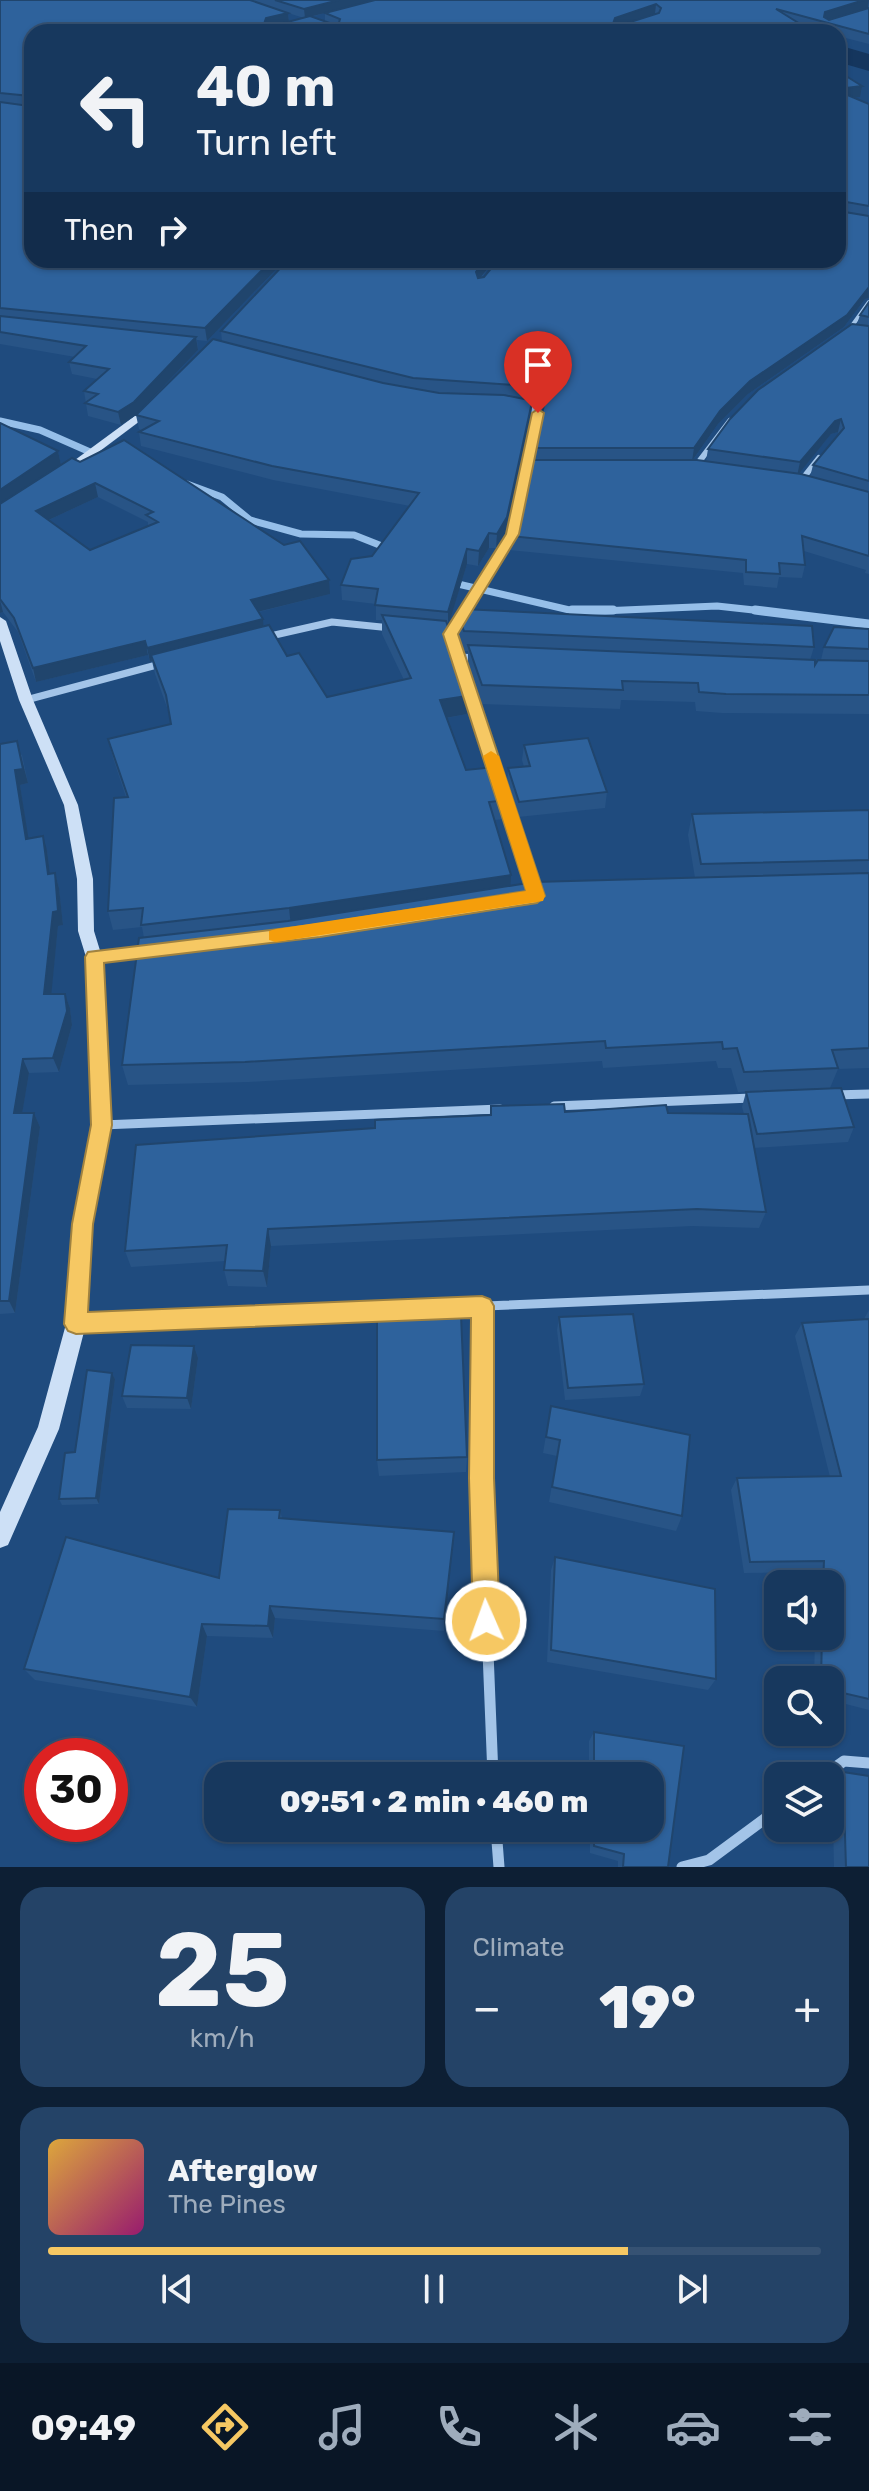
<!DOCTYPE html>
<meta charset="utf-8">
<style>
body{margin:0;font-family:Rubik,sans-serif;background:#244367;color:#f1f3f6;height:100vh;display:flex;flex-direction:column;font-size:30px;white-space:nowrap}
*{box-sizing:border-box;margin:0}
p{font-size:26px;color:#9eacbc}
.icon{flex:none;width:44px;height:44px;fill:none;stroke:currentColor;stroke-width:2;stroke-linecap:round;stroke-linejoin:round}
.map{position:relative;height:1867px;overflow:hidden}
.sheet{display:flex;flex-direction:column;gap:20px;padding:20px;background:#0d1f34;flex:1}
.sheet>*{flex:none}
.hud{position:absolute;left:24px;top:24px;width:822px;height:244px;border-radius:24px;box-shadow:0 2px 6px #0004,0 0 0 2px #365273;background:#17385e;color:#f1f3f6;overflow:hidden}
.tools{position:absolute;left:764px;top:1570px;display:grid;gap:16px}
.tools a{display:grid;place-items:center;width:80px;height:80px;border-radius:16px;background:#17385e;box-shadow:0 2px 6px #0004,0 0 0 2px #365273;font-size:40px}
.speed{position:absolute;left:24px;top:1738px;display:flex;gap:16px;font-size:40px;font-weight:700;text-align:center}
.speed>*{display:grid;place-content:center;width:104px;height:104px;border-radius:50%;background:#17385e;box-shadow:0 2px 6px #0004,0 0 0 2px #365273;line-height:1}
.speed .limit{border:12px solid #d22;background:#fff;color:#111}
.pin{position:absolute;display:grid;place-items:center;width:68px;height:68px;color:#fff;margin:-82px -34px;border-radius:50% 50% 50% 0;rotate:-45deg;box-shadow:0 0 8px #0007}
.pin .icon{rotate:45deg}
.me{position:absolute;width:88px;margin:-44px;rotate:358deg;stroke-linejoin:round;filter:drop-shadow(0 0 6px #0008)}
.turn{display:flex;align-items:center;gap:28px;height:168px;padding:0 40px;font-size:36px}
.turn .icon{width:104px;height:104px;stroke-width:2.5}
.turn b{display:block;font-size:56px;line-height:68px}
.then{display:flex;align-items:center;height:76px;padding:0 40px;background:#0003;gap:16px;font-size:30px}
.big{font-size:60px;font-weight:800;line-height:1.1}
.sheet .card{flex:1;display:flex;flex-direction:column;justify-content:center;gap:12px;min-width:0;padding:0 28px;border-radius:24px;background:#244367}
.sheet .dial{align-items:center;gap:0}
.dial b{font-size:104px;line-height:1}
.song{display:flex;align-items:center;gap:24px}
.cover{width:96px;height:96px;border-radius:12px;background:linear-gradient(135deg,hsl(40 70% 55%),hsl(320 70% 35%))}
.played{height:8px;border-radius:4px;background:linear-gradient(90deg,#f6c863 75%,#365273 75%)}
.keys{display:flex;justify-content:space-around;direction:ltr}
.heat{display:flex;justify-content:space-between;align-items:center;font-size:44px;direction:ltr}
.sheet .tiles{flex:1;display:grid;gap:20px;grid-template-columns:1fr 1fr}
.card:last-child{grid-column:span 2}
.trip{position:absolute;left:204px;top:1762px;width:460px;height:80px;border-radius:24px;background:#17385e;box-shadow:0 2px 6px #0004,0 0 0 2px #365273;font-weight:800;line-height:80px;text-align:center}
.menu{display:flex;height:128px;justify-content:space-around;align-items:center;background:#091626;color:#9eacbc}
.menu .icon{width:56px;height:56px}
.menu .active{color:#f6c863}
.menu b{font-size:36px;color:#f1f3f6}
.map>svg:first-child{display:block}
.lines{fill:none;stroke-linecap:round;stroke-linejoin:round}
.stream-far1{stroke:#96bfe9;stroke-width:7}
.stream{stroke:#96bfe9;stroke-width:9}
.river{fill:#15365e;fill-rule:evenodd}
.street-far4{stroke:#a3c4e8;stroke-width:4}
.street-far3{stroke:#a3c4e8;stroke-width:6}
.street-far2{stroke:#a3c4e8;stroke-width:7}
.street-far1{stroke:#a3c4e8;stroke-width:9}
.street{stroke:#a3c4e8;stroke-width:11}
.secondary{fill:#cde0f6;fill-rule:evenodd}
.wall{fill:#285486;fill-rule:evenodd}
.shaded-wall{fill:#20456d}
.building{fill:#2e629c;stroke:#20456d;stroke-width:2;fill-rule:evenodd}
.route{fill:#f6c863;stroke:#a08240;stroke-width:2}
.slow{fill:#f59e0b}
</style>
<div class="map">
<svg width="869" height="1867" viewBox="0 0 869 1867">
<rect width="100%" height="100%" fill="#1f4b7e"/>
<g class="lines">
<g class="stream-far1">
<path d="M 0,421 L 40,430 L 90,452"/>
<path d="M 187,484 L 222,497 L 250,520 L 301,534 L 354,535 L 392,550"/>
<path d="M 449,578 L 458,584 L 578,612 L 717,606 L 772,612"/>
</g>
<g class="stream">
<path d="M 572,610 L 613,610"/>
<path d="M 755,610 L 869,624"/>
</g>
<path class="river" d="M 838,45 L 869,54 L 869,71 L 838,62 Z"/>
<path class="street-far4" d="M 849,330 L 869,302"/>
<g class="street-far3">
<path d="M 695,467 L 730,421"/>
<path d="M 800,482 L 819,458"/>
<path d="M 464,612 L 512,534 L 538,413 L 523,405"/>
</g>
<g class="street-far2">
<path d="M 451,634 L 465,610"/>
<path d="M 451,634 L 497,774"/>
<path d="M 266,637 L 332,622 L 391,628"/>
<path d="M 459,657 L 478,658"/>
<path d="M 26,700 L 164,663"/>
<path d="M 503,794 L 535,892"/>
</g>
<g class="street-far1">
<path d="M 94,957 L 145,951"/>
<path d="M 834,1095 L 869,1094"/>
<path d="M 554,1106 L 752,1098"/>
<path d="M 102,1125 L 500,1109"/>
<path d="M 436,1308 L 869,1290"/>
<path d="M 76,1324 L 410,1309"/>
<path d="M 482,1346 L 482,1306"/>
</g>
<g class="street">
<path d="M 482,1344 L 481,1478 L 493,1776"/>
<path d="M 823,1776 L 844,1761 L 869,1763"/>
<path d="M 496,1828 L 499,1867"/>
<path d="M 682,1867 L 709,1860 L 778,1809"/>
</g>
<g class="secondary">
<path d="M 147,407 L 156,409 L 68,475 L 60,475 L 60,471 Z"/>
<path d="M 0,617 L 6,621 L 33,700 L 78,805 L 93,879 L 94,931 L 102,957 L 110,1125 L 93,1224 L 86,1324 L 59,1429 L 8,1545 L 0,1548 L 0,1512 L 38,1427 L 66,1324 L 73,1224 L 92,1125 L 86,957 L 78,931 L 77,879 L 64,805 L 19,700 L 0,641 Z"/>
</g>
</g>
<g class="wall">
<path d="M 0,0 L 869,0 L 869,44 L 838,36 L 838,32 L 825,32 L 806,27 L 32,32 L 32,260 L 285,260 L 207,341 L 197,340 L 198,350 L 136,415 L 121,425 L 88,416 L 84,391 L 97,379 L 72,374 L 69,362 L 75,357 L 0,344 ZM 288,13 L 304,18 L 289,22 ZM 325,13 L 325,22 L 311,17 Z"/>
<path d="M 838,71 L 860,97 L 854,97 L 869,104 L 869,298 L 865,299 L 844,327 L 748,394 L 718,424 L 693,460 L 706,461 L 708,449 L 857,324 L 860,315 L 869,302 L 869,574 L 865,573 L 866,570 L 804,551 L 805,565 L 802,578 L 779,577 L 777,588 L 744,585 L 743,573 L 509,550 L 510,536 L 519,522 L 534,460 L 535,448 L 542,412 L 532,403 L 531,416 L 506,532 L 496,548 L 489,548 L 478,566 L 467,564 L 448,626 L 468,685 L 467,714 L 447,718 L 466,770 L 506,800 L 505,819 L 494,820 L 510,886 L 695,878 L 688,835 L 692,814 L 869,810 L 869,1068 L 838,1069 L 830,1088 L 738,1092 L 731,1068 L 718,1068 L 716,1061 L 603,1068 L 602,1061 L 249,1082 L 128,1085 L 122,1065 L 144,938 L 142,927 L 113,930 L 108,911 L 126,797 L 113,758 L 108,739 L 171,724 L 169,713 L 155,674 L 152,661 L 150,662 L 148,655 L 36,682 L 18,632 L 3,612 L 0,613 L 0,423 L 58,451 L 61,465 L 72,458 L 330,594 L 259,612 L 264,627 L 287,656 L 327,697 L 404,680 L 382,634 L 382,620 L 376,620 L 376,604 L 342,600 L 341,585 L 372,556 L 410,506 L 273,480 L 141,446 L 139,432 L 141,430 L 139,429 L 136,415 L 222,341 L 221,331 L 288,260 L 495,260 L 481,278 L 484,277 ZM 838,432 L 839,435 L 813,465 L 810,477 L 798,474 L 831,434 ZM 98,497 L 148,522 L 148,526 L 90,550 L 49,520 Z"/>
<path d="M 458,616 L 814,647 L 810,660 L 815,665 L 821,660 L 824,647 L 869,629 L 869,714 L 722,713 L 696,711 L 695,702 L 621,700 L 620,709 L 481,704 L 468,664 L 468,651 L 463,651 L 458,635 Z"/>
<path d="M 0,744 L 22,755 L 28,783 L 20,785 L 28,838 L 47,850 L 50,874 L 55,873 L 59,888 L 63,925 L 58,926 L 51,994 L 65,994 L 70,1008 L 72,1025 L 59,1072 L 29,1073 L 22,1113 L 34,1113 L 40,1127 L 15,1313 L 0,1314 Z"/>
<path d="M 524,745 L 607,792 L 605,808 L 518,817 L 507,784 L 508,768 L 524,767 L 522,760 Z"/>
<path d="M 746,1092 L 854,1127 L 848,1142 L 754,1148 L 766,1212 L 759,1228 L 692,1226 L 271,1246 L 267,1287 L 228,1286 L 224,1270 L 225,1261 L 131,1267 L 125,1251 L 375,1128 L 490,1116 L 491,1106 L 565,1112 L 744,1114 L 742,1107 Z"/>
<path d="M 869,1310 L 869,1710 L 830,1700 L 830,1680 L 814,1680 L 815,1636 L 830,1636 L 830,1584 L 816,1584 L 816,1572 L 744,1573 L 731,1490 L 737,1478 L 830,1477 L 795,1336 L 802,1323 L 864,1319 Z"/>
<path d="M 445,1316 L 467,1457 L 466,1472 L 379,1476 L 377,1460 Z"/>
<path d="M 559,1317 L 644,1384 L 640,1396 L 565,1400 L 557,1330 Z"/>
<path d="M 194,1346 L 198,1358 L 191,1409 L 127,1408 L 122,1396 Z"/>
<path d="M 112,1373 L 115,1379 L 99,1504 L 62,1505 L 59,1499 L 75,1452 Z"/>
<path d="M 551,1406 L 682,1516 L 676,1531 L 549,1502 L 557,1456 L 543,1453 Z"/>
<path d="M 280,1510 L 282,1518 L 453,1545 L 444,1631 L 275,1618 L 273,1638 L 207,1636 L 197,1707 L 35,1680 L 24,1669 L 219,1578 Z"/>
<path d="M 555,1557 L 716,1679 L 708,1690 L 547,1662 L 551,1570 Z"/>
<path d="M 594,1732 L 684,1746 L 668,1867 L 618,1867 L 618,1861 L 590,1853 L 590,1828 L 650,1828 L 650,1776 L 589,1776 L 589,1741 Z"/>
<path d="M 843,1772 L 869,1867 L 834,1867 L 832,1780 Z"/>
</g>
<g class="shaded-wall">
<path d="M 339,0 L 377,0 L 305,18 L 304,9 Z"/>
<path d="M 864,0 L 869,0 L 868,8 L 823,21 L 825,12 Z"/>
<path d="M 656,4 L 655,14 L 615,28 L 613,24 L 615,18 Z"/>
<path d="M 288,13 L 289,22 L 265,32 L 264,24 L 266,18 Z"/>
<path d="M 862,86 L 860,97 L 838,99 L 838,89 Z"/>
<path d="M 272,260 L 285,260 L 207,341 L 205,328 Z"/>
<path d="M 485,260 L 495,260 L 475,284 L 476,272 Z"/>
<path d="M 869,287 L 869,298 L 865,299 L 844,327 L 748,394 L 718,424 L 692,461 L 694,448 L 720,411 L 750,381 Z"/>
<path d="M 196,337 L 198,350 L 136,415 L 121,425 L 118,412 Z"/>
<path d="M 532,402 L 531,416 L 506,532 L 496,548 L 497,534 Z"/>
<path d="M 841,419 L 838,432 L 831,434 L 797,476 L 800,462 L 835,421 Z"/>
<path d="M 58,451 L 61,465 L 0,505 L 0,490 Z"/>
<path d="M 95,483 L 98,497 L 40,524 L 36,511 Z"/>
<path d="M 489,533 L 489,548 L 478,566 L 479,551 Z"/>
<path d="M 467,549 L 467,564 L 448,627 L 448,612 Z"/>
<path d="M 329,580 L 330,594 L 253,613 L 251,600 Z"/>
<path d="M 0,600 L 3,612 L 0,613 Z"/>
<path d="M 263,619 L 264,633 L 151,655 L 152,661 L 150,662 L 147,648 Z"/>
<path d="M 145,641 L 148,655 L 36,682 L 33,668 Z"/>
<path d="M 467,696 L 467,714 L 440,719 L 440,700 Z"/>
<path d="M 17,741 L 28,783 L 20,785 L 31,854 L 26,839 L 15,770 Z"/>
<path d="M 43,836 L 47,850 L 52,889 L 48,874 Z"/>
<path d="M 55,873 L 59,888 L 63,925 L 58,926 L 50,1008 L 44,994 Z"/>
<path d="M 511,875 L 510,894 L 291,927 L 289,908 Z"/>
<path d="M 65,994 L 70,1008 L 72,1025 L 59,1072 L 53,1058 Z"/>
<path d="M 23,1059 L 29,1073 L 20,1126 L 14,1113 Z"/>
<path d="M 34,1113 L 40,1127 L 15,1313 L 9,1301 Z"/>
<path d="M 268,1229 L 271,1246 L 267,1287 L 263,1271 Z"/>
<path d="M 194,1346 L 198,1358 L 191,1409 L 187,1398 Z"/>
<path d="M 112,1373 L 115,1379 L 99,1504 L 96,1498 Z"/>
<path d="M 454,1532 L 453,1545 L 444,1631 L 444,1619 Z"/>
<path d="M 270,1606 L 275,1618 L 273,1638 L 268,1626 Z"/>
<path d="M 202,1624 L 207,1636 L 197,1707 L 190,1697 Z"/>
</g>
<g class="building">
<path d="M 0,0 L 250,0 L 288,13 L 266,18 L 264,24 L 269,27 L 310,16 L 338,26 L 340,19 L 325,13 L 375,0 L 864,0 L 825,12 L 824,17 L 829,20 L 869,8 L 869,34 L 776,9 L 813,32 L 32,32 L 32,101 L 30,96 L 0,93 ZM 656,4 L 661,8 L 659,13 L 618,26 L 613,24 L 615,18 Z"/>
<path d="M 275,0 L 339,0 L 304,9 Z"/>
<path d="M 838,71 L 862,86 L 838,89 Z"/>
<path d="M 838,91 L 869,104 L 869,206 L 841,201 L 838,203 Z"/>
<path d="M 0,102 L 29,106 L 32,104 L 32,260 L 272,260 L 205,328 L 0,308 Z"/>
<path d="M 838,209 L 839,211 L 869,216 L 869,287 L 847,315 L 750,381 L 720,411 L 694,448 L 535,448 L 545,400 L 533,390 L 515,385 L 413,378 L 221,331 L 288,260 L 485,260 L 476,272 L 478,278 L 484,277 L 498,260 L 838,260 Z"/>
<path d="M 869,302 L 869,317 L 860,315 Z"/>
<path d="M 0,316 L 196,337 L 134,402 L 118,412 L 85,403 L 98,394 L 84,391 L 109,369 L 69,362 L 86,346 L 0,332 Z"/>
<path d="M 852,324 L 869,326 L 869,481 L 813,465 L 844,428 L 841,419 L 835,421 L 800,462 L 708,449 L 730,419 L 758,390 Z"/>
<path d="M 213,339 L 383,383 L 439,393 L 504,395 L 529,400 L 532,402 L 507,517 L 497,534 L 489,533 L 479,551 L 467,549 L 448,612 L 375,605 L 378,589 L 341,585 L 351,559 L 372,556 L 419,493 L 272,466 L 139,432 L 159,421 L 136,415 Z"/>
<path d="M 0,423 L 58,451 L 0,490 Z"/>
<path d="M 124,440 L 284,545 L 300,541 L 329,580 L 251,600 L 263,619 L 147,648 L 145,641 L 33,668 L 14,618 L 0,599 L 0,504 L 72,458 L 80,462 ZM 95,483 L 153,512 L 146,515 L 158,522 L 90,550 L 36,511 Z"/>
<path d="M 532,460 L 697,460 L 801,474 L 869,492 L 869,556 L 802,536 L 805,565 L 779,563 L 780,574 L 746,572 L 746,560 L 510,536 L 519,522 Z"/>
<path d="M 462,609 L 812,626 L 814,647 L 464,631 L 458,616 Z"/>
<path d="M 382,615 L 446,621 L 468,685 L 463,685 L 467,696 L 440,700 L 466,770 L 495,767 L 506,800 L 489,802 L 511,875 L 289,908 L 141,925 L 143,908 L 108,911 L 114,798 L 128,797 L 108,739 L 171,724 L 166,695 L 151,655 L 269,625 L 287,656 L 299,653 L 327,697 L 411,678 Z"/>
<path d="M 834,627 L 869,629 L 869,649 L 824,647 Z"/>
<path d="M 468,645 L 815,660 L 815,665 L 818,660 L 869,661 L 869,695 L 726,694 L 699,692 L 698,683 L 622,681 L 623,690 L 482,685 Z"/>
<path d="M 588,738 L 607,792 L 519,802 L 508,768 L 530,766 L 524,745 Z"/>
<path d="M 17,741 L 23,769 L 15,770 L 26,839 L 43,836 L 48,874 L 55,873 L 58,911 L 53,912 L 44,994 L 65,994 L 67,1011 L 53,1058 L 23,1059 L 14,1113 L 34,1113 L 9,1301 L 0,1301 L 0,744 Z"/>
<path d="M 869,810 L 869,860 L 701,864 L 692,814 Z"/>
<path d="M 869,873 L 869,1048 L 832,1050 L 838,1068 L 744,1072 L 737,1048 L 723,1049 L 722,1042 L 606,1048 L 605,1041 L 245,1062 L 122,1065 L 139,938 L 288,921 L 534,882 Z"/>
<path d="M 841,1088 L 854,1127 L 757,1134 L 746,1092 Z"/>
<path d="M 564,1104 L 565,1112 L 666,1105 L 668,1113 L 748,1114 L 766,1212 L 697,1209 L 268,1229 L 263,1271 L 224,1270 L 227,1245 L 125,1251 L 136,1145 L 375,1128 L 375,1120 L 491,1115 L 491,1106 Z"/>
<path d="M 444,1298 L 445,1316 L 461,1315 L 467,1457 L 377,1460 L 377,1317 L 402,1317 L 402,1299 Z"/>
<path d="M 633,1314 L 644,1384 L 568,1388 L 559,1317 Z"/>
<path d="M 869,1319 L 869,1699 L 830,1690 L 830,1680 L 821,1680 L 822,1636 L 830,1636 L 830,1584 L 823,1584 L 824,1561 L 750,1562 L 737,1478 L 841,1476 L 802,1323 Z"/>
<path d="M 131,1345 L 194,1346 L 187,1398 L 122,1396 Z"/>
<path d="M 87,1370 L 112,1373 L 96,1498 L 59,1499 L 65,1453 L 75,1452 Z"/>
<path d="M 551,1406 L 690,1435 L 682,1516 L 552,1487 L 560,1440 L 546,1437 Z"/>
<path d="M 228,1509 L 280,1510 L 279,1518 L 454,1532 L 444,1619 L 270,1606 L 268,1626 L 202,1624 L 190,1697 L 24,1669 L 66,1537 L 219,1578 Z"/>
<path d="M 555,1557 L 715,1589 L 716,1679 L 551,1650 Z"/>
<path d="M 594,1732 L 684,1746 L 668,1867 L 623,1867 L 624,1854 L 594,1846 L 594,1828 L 650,1828 L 650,1776 L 594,1776 Z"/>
<path d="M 843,1772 L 869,1776 L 869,1867 L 846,1867 Z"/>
</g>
<path class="route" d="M 538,409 L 544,413 L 519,534 L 458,634 L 545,896 L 537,903 L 320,937 L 104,963 L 112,1125 L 93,1224 L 88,1312 L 482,1296 L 490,1299 L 494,1306 L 494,1478 L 500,1621 L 496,1631 L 486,1634 L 477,1631 L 473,1621 L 469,1478 L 471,1318 L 76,1334 L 68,1331 L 64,1324 L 72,1224 L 91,1125 L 85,957 L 88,952 L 320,924 L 526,891 L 443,634 L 506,534 L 532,413 Z"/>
<path class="slow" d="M 491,751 L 499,756 L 545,896 L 543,901 L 276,942 L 269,940 L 269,931 L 276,929 L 526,891 L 483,756 Z"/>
</svg>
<div class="tools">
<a><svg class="icon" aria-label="sound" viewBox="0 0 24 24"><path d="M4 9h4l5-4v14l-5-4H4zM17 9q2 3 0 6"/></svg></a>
<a><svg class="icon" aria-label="search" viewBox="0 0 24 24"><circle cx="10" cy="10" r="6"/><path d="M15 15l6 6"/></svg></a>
<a><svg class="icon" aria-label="layers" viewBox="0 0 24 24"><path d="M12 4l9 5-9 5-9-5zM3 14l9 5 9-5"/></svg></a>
</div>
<div class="speed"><div class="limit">30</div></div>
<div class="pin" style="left:538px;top:413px;background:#d93025"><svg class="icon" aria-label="arrive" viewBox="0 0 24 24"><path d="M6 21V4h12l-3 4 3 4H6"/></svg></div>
<svg class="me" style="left:486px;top:1621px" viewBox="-20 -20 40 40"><circle r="17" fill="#f6c863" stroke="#fff" stroke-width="3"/><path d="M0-11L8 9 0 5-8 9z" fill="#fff"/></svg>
<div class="trip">09:51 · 2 min · 460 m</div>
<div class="hud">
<div class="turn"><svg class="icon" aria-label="left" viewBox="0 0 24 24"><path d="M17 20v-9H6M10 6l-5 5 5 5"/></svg><div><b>40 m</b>Turn left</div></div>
<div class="then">Then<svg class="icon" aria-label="right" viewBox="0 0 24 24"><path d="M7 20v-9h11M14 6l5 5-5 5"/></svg></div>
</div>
</div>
<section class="sheet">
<div class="tiles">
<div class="card dial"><b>25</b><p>km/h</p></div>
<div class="card"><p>Climate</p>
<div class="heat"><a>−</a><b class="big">19°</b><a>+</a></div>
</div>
<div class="card">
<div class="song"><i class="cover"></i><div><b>Afterglow</b><p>The Pines</p></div></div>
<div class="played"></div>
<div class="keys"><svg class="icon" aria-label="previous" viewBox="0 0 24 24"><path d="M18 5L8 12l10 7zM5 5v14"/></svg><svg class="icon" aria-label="pause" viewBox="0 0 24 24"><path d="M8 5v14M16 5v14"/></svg><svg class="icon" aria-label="next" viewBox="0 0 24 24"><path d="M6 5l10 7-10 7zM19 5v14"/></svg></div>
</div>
</div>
</section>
<nav class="menu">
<b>09:49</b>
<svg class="icon active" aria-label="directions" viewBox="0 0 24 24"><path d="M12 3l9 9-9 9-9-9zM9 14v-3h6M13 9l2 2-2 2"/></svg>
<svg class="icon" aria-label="music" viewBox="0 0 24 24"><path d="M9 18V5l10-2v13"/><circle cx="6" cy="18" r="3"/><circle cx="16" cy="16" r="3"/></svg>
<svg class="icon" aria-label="phone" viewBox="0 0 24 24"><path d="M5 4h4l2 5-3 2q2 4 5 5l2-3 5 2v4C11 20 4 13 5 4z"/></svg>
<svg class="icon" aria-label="climate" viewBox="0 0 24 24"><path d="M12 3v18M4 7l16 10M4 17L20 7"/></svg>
<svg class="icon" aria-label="car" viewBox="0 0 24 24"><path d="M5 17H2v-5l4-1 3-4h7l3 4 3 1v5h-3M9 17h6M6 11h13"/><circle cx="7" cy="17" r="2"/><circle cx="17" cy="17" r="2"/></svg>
<svg class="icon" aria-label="filters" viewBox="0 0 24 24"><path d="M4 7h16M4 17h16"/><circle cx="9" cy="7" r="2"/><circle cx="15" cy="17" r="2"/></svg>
</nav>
